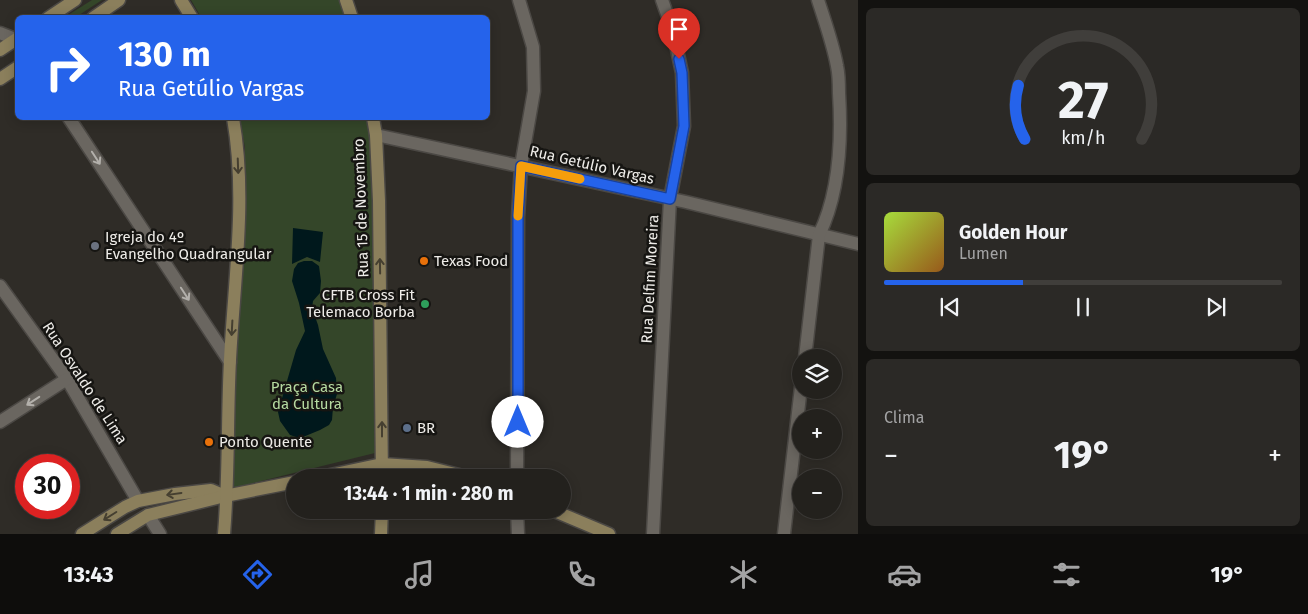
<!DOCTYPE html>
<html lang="pt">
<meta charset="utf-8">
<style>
body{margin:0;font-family:"Fira Sans",sans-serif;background:#2b2926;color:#f1f3f6;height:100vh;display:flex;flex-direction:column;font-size:19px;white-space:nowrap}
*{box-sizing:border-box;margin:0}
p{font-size:16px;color:#a3a3a4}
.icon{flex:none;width:28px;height:28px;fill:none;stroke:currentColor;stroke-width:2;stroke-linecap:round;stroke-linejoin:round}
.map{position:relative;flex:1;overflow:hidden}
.panel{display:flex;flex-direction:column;gap:8px;padding:8px;background:#131210;width:450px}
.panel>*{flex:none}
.guide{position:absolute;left:15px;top:15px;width:475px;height:105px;border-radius:8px;box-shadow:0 2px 12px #0003,0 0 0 1px #403e3b;background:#2563eb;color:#fff;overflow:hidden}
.fabs{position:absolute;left:792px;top:349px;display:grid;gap:10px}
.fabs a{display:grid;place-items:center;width:50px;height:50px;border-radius:50%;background:#23211d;box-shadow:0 2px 12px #0003,0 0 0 1px #403e3b;font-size:25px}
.speed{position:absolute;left:15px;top:454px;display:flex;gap:10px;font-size:25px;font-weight:700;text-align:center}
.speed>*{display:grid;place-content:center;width:65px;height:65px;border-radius:50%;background:#23211d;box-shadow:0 2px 12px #0003,0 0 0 1px #403e3b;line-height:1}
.speed .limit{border:8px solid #d22;background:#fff;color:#111}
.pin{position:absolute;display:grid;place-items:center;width:42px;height:42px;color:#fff;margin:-51px -21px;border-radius:50% 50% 50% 0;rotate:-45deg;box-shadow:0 0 5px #0007}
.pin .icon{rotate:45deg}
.me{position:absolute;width:55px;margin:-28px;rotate:0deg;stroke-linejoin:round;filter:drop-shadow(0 0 4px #0008)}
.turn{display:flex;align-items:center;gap:18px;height:105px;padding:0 20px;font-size:22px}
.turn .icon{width:65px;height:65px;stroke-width:2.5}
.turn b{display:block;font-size:35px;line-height:42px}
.big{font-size:38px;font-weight:700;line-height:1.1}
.panel .tile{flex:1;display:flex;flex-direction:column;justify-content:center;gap:8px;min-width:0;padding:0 18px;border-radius:8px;background:#2b2926}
.panel .dial{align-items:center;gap:0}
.dial svg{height:130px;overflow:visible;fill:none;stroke:#403e3b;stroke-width:7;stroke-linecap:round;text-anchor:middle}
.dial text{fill:#f1f3f6;stroke:none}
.song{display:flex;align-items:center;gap:15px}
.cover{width:60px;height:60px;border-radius:8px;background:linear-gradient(135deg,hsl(80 70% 55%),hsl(30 70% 35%))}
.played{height:5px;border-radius:2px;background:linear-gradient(90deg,#2563eb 35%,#403e3b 35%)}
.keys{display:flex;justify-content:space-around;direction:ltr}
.heat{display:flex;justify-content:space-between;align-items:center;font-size:28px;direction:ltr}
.trip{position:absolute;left:286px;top:469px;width:285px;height:50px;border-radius:25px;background:#23211d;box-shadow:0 2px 12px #0003,0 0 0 1px #403e3b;font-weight:700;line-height:50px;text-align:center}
.tabs{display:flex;height:80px;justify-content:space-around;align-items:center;background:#0e0d0c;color:#a3a3a4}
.tabs .icon{width:35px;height:35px}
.tabs .selected{color:#2563eb}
.tabs b{font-size:22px;color:#f1f3f6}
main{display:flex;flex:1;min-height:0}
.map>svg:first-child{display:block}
.green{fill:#344629}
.water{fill:#00181c}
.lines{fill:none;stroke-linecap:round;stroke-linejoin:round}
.street-casing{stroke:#4b4844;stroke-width:15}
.secondary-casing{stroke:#4b4844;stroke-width:15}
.street{stroke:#6a6660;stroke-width:12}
.secondary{stroke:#8b7f5c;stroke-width:12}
.oneway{stroke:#b3b0ab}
.oneway2{stroke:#453f30}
.route-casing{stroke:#184099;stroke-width:12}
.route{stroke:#2563eb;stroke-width:9}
.slow{stroke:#f59e0b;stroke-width:9}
.worship-dot{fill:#6b7280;stroke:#161512;stroke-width:2}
.food-dot{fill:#e8710a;stroke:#161512;stroke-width:2}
.leisure-dot{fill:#2e9e5b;stroke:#161512;stroke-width:2}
.service-dot{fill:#5c6f8a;stroke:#161512;stroke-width:2}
.labels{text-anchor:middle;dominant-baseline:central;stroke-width:5;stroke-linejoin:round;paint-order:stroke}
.street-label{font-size:15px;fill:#eeece8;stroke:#161512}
.poi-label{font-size:15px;fill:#eeece8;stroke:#161512;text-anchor:start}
.park-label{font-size:15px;fill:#b6daa1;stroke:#161512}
</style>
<main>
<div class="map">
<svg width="858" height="534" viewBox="0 0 858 534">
<rect width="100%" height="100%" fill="#2f2c27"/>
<g class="green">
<path d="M 92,0 L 102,0 L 76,17 L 65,17 Z"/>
<path d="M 191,0 L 342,0 L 349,17 L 201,17 Z"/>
<path d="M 239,118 L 368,118 L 375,187 L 379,452 L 229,489 L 245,202 L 245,147 Z"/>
</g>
<g class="water">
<path d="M 293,228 L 323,232 L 320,262 L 307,257 L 292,264 Z"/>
<path d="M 304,261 L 312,261 L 319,266 L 321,281 L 320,293 L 313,301 L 312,308 L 318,325 L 323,349 L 336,378 L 337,394 L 333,407 L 332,420 L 329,425 L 320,430 L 303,437 L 296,437 L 290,435 L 280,421 L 278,412 L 296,350 L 305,331 L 299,303 L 292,281 L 294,269 L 298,263 Z"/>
</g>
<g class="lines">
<g class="street-casing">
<g id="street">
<path d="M 0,33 L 18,40"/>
<path d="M 69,118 L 230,362"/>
<path d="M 376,135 L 686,202 L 858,244"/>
<path d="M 0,286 L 67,379 L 138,501"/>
<path d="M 805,358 L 819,235 C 840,192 842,140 839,93 C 839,84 839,75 837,66 C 833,44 825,22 818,0"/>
<path d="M 0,422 L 67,379"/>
<path d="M 517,478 L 518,217 L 521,166 L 534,91 L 533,47 L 519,0"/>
<path d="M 517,510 L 518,534"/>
<path d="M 148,515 L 160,534"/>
<path d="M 653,534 L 670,199 L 684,126 L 682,73 L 673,31 L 662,0"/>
<path d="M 784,534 L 801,387"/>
</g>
</g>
<g class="secondary-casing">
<g id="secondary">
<path d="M 181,0 L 192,18"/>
<path d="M 346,0 L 352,18"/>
<path d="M 48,18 L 75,0"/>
<path d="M 93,18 L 119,0"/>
<path d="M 0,50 L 18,38"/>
<path d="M 0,79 L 18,67"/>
<path d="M 373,118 L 376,135 L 379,201 L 382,478"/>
<path d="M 316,478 L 382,464 L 427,467 L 471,478"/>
<path d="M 552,510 L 609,534"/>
<path d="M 82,534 L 125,507 L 138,501 L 175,494 L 211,490 L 225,496"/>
<path d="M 117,534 L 148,515 L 225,496 L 295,482"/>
<path d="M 224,534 C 229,476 227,418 230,360 C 234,280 247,197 233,118"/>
<path d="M 381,534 L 382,510"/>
</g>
</g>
<use href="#street" class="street"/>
<use href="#secondary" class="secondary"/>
</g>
<defs><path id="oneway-shaft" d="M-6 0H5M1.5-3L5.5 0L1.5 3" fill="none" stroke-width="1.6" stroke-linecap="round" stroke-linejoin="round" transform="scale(1.25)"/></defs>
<g class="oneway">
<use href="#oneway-shaft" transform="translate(96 158) rotate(57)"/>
<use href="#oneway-shaft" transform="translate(185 294) rotate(57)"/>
<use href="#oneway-shaft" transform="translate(33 401) rotate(147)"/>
</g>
<g class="oneway2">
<use href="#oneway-shaft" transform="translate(238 166) rotate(88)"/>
<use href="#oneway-shaft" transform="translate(380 266) rotate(-91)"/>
<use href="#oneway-shaft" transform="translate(232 328) rotate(93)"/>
<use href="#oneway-shaft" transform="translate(382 429) rotate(-90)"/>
<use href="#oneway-shaft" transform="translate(174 494) rotate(172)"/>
<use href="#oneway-shaft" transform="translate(110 516) rotate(148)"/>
</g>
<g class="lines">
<g class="route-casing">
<path id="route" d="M 518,422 L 518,217 L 521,166 L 670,199 L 684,126 L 682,73 L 679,59"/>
</g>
<use href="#route" class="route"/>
<path class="slow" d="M 518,216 L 521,166 L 580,179"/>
</g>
<circle class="worship-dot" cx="95" cy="246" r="5"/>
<g class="food-dot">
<circle cx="424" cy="261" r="5"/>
<circle cx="209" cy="442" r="5"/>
</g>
<circle class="leisure-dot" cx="425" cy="304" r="5"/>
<circle class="service-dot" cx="407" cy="428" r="5"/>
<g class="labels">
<g class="street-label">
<text transform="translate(592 165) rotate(13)">Rua Getúlio Vargas</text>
<text transform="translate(361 208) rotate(-92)">Rua 15 de Novembro</text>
<text transform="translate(650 279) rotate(-87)">Rua Delfim Moreira</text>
<text transform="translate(85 383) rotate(57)">Rua Osvaldo de Lima</text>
</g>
<g class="poi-label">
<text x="105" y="237">Igreja do 4º<tspan x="105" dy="17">Evangelho Quadrangular</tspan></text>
<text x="434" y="261">Texas Food</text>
<text x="415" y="295" text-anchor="end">CFTB Cross Fit<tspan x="415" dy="17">Telemaco Borba</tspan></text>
<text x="417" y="428">BR</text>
<text x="219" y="442">Ponto Quente</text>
</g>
<g class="park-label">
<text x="307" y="387">Praça Casa<tspan x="307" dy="17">da Cultura</tspan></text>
</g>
</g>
</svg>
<div class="fabs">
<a><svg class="icon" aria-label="layers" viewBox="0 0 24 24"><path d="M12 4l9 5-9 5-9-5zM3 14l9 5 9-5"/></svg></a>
<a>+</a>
<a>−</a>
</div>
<div class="speed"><div class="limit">30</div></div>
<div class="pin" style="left:679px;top:59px;background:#d93025"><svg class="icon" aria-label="arrive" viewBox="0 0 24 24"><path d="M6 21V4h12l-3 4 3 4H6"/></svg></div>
<svg class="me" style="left:518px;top:422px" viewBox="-20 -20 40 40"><circle r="19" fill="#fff"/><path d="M0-13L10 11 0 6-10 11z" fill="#2563eb"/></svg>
<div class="trip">13:44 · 1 min · 280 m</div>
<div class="guide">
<div class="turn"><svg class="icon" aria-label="right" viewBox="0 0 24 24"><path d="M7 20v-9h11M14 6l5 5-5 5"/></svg><div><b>130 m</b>Rua Getúlio Vargas</div></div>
</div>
</div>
<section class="panel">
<div class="tile dial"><svg viewBox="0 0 100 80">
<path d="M14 69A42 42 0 1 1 86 69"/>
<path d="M14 69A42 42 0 0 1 10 36" stroke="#2563eb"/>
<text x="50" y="56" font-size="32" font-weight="700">27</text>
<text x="50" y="72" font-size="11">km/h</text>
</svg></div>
<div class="tile">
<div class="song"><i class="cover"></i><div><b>Golden Hour</b><p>Lumen</p></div></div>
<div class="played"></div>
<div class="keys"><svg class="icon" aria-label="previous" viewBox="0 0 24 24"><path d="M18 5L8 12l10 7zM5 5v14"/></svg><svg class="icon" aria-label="pause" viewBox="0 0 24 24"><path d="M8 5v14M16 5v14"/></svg><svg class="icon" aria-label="next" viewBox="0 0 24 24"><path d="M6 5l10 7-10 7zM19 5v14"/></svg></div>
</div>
<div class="tile"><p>Clima</p>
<div class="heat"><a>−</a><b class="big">19°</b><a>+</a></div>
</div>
</section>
</main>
<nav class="tabs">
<b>13:43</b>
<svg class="icon selected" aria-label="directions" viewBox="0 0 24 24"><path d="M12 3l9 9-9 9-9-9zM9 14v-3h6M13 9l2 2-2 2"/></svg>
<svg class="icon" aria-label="music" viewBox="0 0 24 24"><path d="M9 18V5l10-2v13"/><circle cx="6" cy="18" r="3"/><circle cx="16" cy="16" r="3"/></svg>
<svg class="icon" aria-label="phone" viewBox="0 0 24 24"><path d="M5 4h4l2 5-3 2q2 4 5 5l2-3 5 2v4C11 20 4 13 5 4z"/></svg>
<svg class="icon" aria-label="climate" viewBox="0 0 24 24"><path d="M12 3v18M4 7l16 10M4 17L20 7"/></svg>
<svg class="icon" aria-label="car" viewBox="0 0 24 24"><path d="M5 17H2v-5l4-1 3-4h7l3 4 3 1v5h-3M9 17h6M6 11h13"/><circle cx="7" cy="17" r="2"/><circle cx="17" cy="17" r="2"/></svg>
<svg class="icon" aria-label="filters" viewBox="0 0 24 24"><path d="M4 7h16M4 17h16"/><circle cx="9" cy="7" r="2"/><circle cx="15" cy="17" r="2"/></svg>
<b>19°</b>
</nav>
